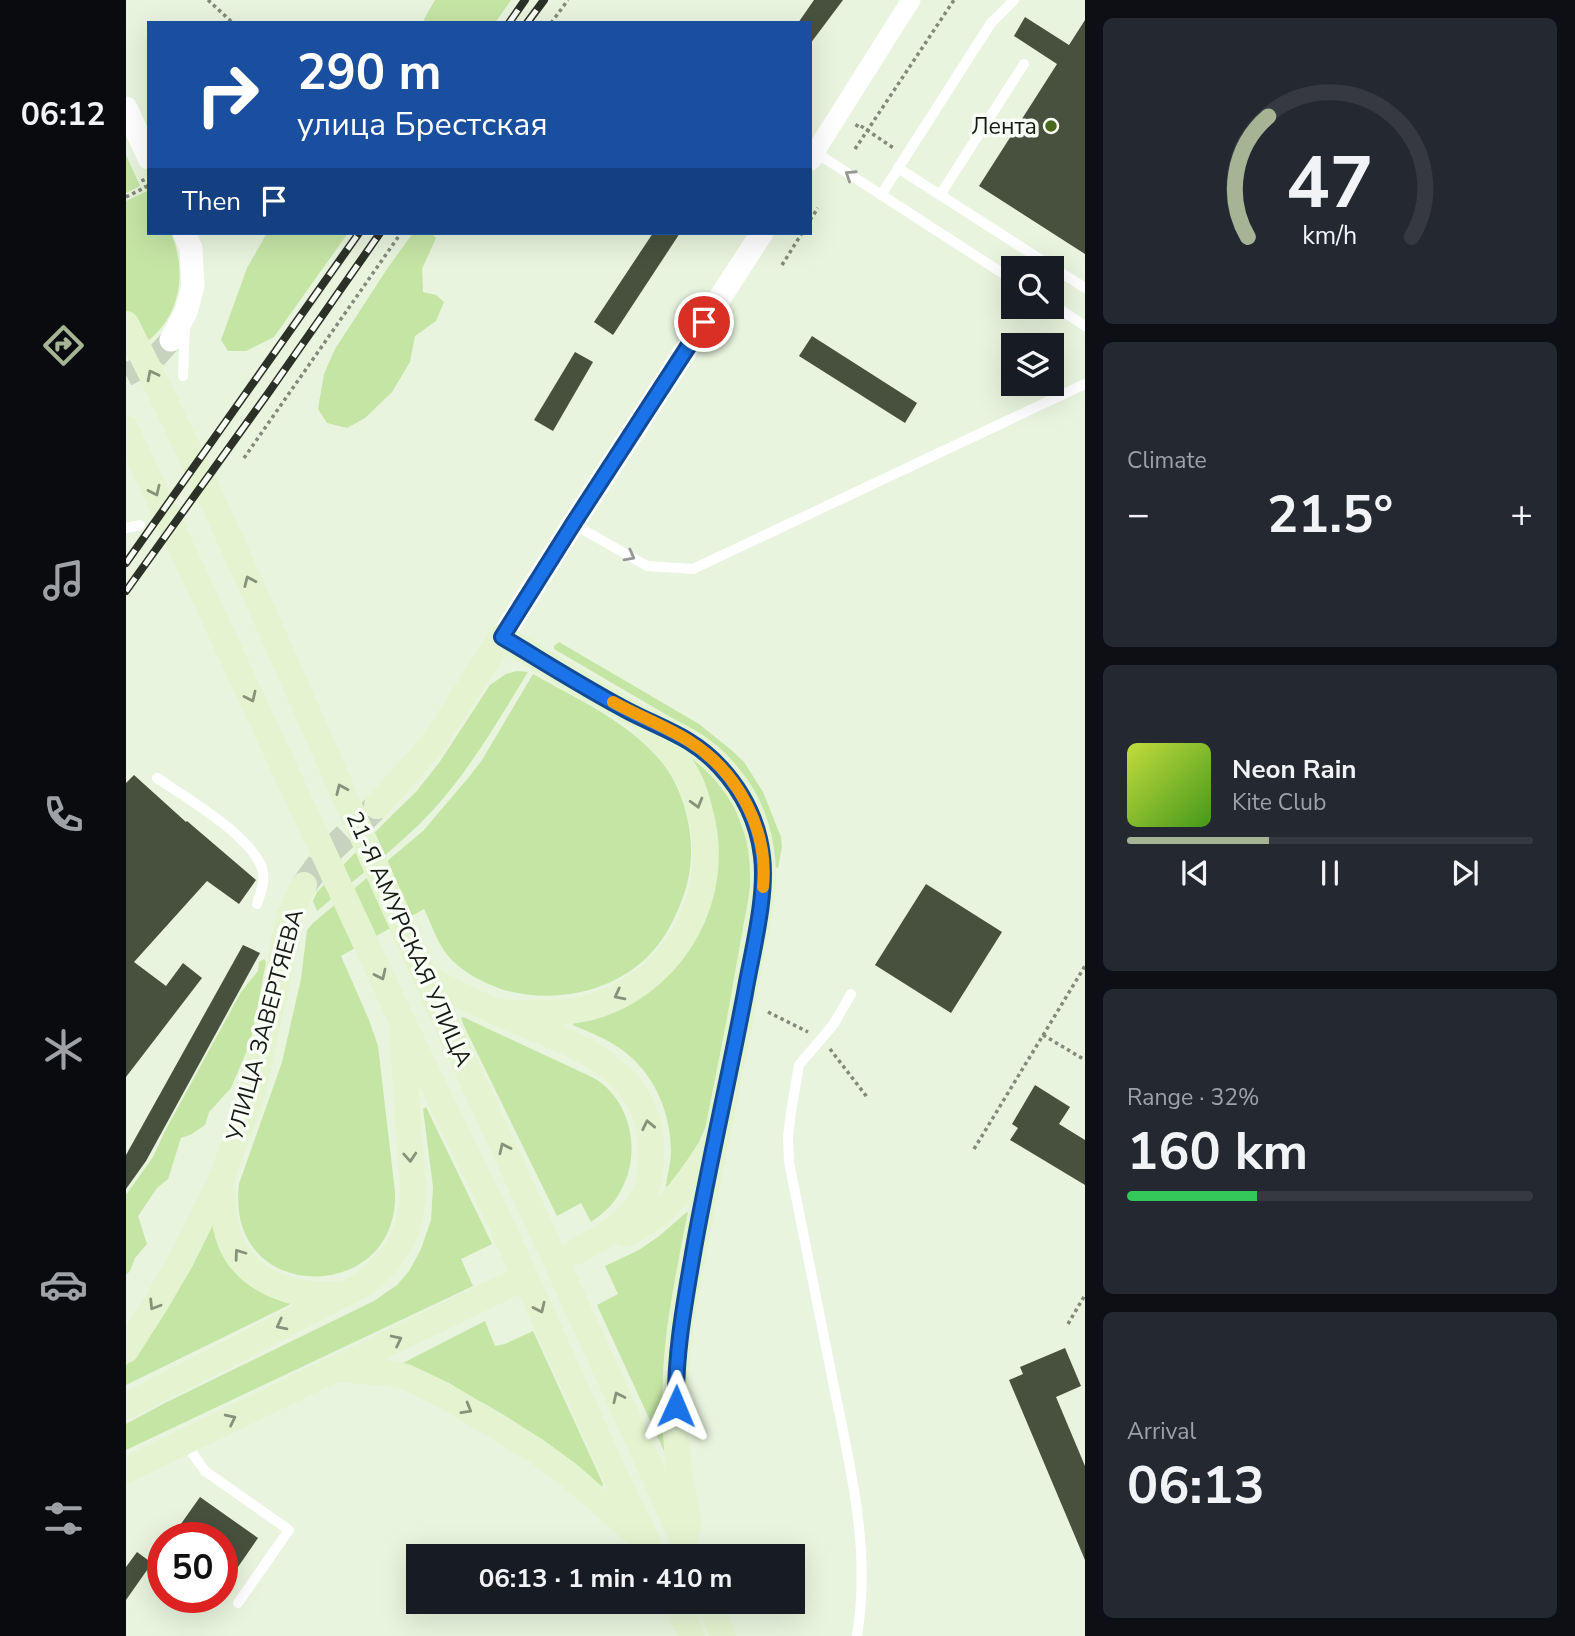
<!DOCTYPE html>
<meta charset="utf-8">
<style>
body{margin:0;font-family:"Nunito Sans",sans-serif;background:#242831;color:#f1f3f6;height:100vh;display:flex;flex-direction:column;font-size:26px;white-space:nowrap}
*{box-sizing:border-box;margin:0}
p{font-size:23px;color:#9ea1a6}
.icon{flex:none;width:38px;height:38px;fill:none;stroke:currentColor;stroke-width:2;stroke-linecap:round;stroke-linejoin:round}
.map{position:relative;flex:1;overflow:hidden}
.sheet{display:flex;flex-direction:column;gap:18px;padding:18px;background:#0d0f14;width:490px}
.sheet>*{flex:none}
.top-card{position:absolute;left:21px;top:21px;width:665px;height:214px;border-radius:0px;box-shadow:0 7px 28px #0002;background:#1a4fa0;color:#fff;overflow:hidden}
.fabs{position:absolute;left:875px;top:256px;display:grid;gap:14px}
.fabs a{display:grid;place-items:center;width:63px;height:63px;border-radius:0px;background:#171b24;box-shadow:0 7px 28px #0002;font-size:35px}
.speed{position:absolute;left:21px;top:1522px;display:flex;gap:14px;font-size:35px;font-weight:700;text-align:center}
.speed>*{display:grid;place-content:center;width:91px;height:91px;border-radius:50%;background:#171b24;box-shadow:0 7px 28px #0002;line-height:1}
.speed .limit{border:10px solid #d22;background:#fff;color:#111}
.pin{position:absolute;display:grid;place-items:center;width:60px;height:60px;color:#fff;margin:-30px;border:4px solid #fff;border-radius:50%;box-shadow:0 2px 7px #0007}
.me{position:absolute;width:77px;margin:-38px;rotate:1deg;stroke-linejoin:round;filter:drop-shadow(0 0 5px #0008)}
.turn{display:flex;align-items:center;gap:24px;height:147px;padding:0 35px;font-size:32px}
.turn .icon{width:91px;height:91px;stroke-width:2.5}
.turn b{display:block;font-size:49px;line-height:60px}
.then{display:flex;align-items:center;height:66px;padding:0 35px;background:#0003;gap:14px;font-size:26px}
.big{font-size:52px;font-weight:700;line-height:1.1}
.sheet .card{flex:1;display:flex;flex-direction:column;justify-content:center;gap:10px;min-width:0;padding:0 24px;border-radius:10px;background:#242831}
.sheet .dial{align-items:center;gap:0}
.dial svg{height:182px;overflow:visible;fill:none;stroke:#363941;stroke-width:7;stroke-linecap:round;text-anchor:middle}
.dial text{fill:#f1f3f6;stroke:none}
.song{display:flex;align-items:center;gap:21px}
.cover{width:84px;height:84px;border-radius:10px;background:linear-gradient(135deg,hsl(70 70% 55%),hsl(100 70% 35%))}
.played{height:7px;border-radius:4px;background:linear-gradient(90deg,#a5b495 35%,#363941 35%)}
.keys{display:flex;justify-content:space-around;direction:ltr}
.heat{display:flex;justify-content:space-between;align-items:center;font-size:38px;direction:ltr}
.charge{height:10px;border-radius:5px;background:linear-gradient(90deg,#34c759 32%,#363941 0)}
.trip{position:absolute;left:280px;top:1544px;width:399px;height:70px;border-radius:0px;background:#171b24;box-shadow:0 7px 28px #0002;font-weight:700;line-height:70px;text-align:center}
main{display:flex;flex:1;min-height:0}
.menu{display:flex;flex-direction:column;width:126px;justify-content:space-around;align-items:center;background:#090b0e;color:#9ea1a6}
.menu .icon{width:49px;height:49px}
.menu .current{color:#a5b495}
.menu b{font-size:32px;color:#f1f3f6}
.map>svg:first-child{display:block}
.green{fill:#c5e5a5}
.building{fill:#47513e}
.lines{fill:none;stroke-linecap:round;stroke-linejoin:round}
.tertiary-tunnel{stroke:#c8d3bf;stroke-width:23;stroke-dasharray:23 11;stroke-linecap:butt}
.secondary-tunnel{stroke:#c8d3bf;stroke-width:26;stroke-dasharray:26 13;stroke-linecap:butt}
.path{stroke:#828a7b;stroke-width:3.5;stroke-dasharray:3.5 3.5;stroke-linecap:butt}
.service{stroke:#fff;stroke-width:10}
.minor{stroke:#fff;stroke-width:19}
.tertiary{stroke:#fff;stroke-width:23}
.secondary{stroke:#e4f4d0;stroke-width:26}
.rail-casing{stroke:#2c3128;stroke-width:8}
.rail{stroke:#fafff6;stroke-width:5;stroke-dasharray:16;stroke-linecap:butt}
.oneway{stroke:#969894}
.oneway2{stroke:#87927a}
.route-casing{stroke:#114b97;stroke-width:18}
.route{stroke:#1a73e8;stroke-width:12}
.slow{stroke:#f59e0b;stroke-width:12}
.poi-dot{fill:#48681e;stroke:#fafff6;stroke-width:2.5}
.labels{text-anchor:middle;dominant-baseline:central;stroke-width:7;stroke-linejoin:round;paint-order:stroke}
.poi-label{font-size:23px;fill:#161a12;stroke:#fafff6;text-anchor:end}
.street-label{font-size:23px;fill:#161a12;stroke:#fafff6}
</style>
<main>
<nav class="menu">
<b>06:12</b>
<svg class="icon current" aria-label="directions" viewBox="0 0 24 24"><path d="M12 3l9 9-9 9-9-9zM9 14v-3h6M13 9l2 2-2 2"/></svg>
<svg class="icon" aria-label="music" viewBox="0 0 24 24"><path d="M9 18V5l10-2v13"/><circle cx="6" cy="18" r="3"/><circle cx="16" cy="16" r="3"/></svg>
<svg class="icon" aria-label="phone" viewBox="0 0 24 24"><path d="M5 4h4l2 5-3 2q2 4 5 5l2-3 5 2v4C11 20 4 13 5 4z"/></svg>
<svg class="icon" aria-label="climate" viewBox="0 0 24 24"><path d="M12 3v18M4 7l16 10M4 17L20 7"/></svg>
<svg class="icon" aria-label="car" viewBox="0 0 24 24"><path d="M5 17H2v-5l4-1 3-4h7l3 4 3 1v5h-3M9 17h6M6 11h13"/><circle cx="7" cy="17" r="2"/><circle cx="17" cy="17" r="2"/></svg>
<svg class="icon" aria-label="filters" viewBox="0 0 24 24"><path d="M4 7h16M4 17h16"/><circle cx="9" cy="7" r="2"/><circle cx="15" cy="17" r="2"/></svg>
</nav>
<div class="map">
<svg width="959" height="1636" viewBox="0 0 959 1636">
<rect width="100%" height="100%" fill="#e8f4de"/>
<g class="green">
<path d="M 309,0 L 385,0 L 369,23 L 299,23 L 298,19 Z"/>
<path d="M 0,155 L 14,186 L 0,193 Z"/>
<path d="M 21,191 L 23,193 L 23,233 L 45,233 C 65,281 50,332 0,354 L 0,201 Z"/>
<path d="M 141,233 L 222,233 L 148,337 L 120,351 L 102,351 L 95,340 L 121,268 Z"/>
<path d="M 287,233 L 305,233 L 310,238 L 296,269 L 297,292 L 310,295 L 318,302 L 310,321 L 289,336 L 284,362 L 266,392 L 239,418 L 221,428 L 201,423 L 192,409 L 198,374 L 209,349 L 261,269 Z"/>
<path d="M 433,642 L 573,724 L 604,749 L 618,762 L 637,792 L 655,837 L 656,847 L 652,868 L 649,867 L 570,732 L 428,649 L 428,646 Z"/>
<path d="M 391,671 L 402,672 C 373,719 345,768 308,809 C 273,847 230,878 191,911 L 187,901 L 191,892 L 261,820 L 290,792 L 313,763 L 364,685 L 380,674 Z"/>
<path d="M 407,674 C 451,699 501,721 534,760 C 548,777 556,795 561,817 C 568,847 566,876 554,905 C 549,916 544,928 537,938 C 504,988 437,1005 382,991 C 359,984 334,972 319,952 C 310,939 305,923 298,909 L 215,956 L 243,1020 L 252,1046 L 269,1192 C 274,1305 98,1307 113,1184 L 156,1062 L 175,979 L 181,930 L 187,923 L 297,831 L 343,777 L 356,760 Z"/>
<path d="M 562,755 L 588,776 L 607,802 L 623,846 L 626,893 L 580,1126 L 570,1149 L 540,1189 C 540,1177 545,1165 545,1152 C 545,1113 528,1072 495,1049 C 481,1039 463,1032 447,1025 L 447,1023 L 571,929 Z"/>
<path d="M 138,959 L 140,962 L 125,1041 L 105,1088 L 83,1112 L 79,1125 L 66,1134 L 55,1138 L 42,1179 L 31,1188 L 12,1216 L 21,1244 L 9,1258 L 4,1271 L 0,1275 L 0,1195 L 27,1157 L 39,1131 L 115,992 L 132,971 L 133,962 Z"/>
<path d="M 337,1017 L 468,1078 C 505,1100 516,1153 495,1190 C 488,1204 478,1213 465,1222 L 455,1203 L 431,1216 L 338,1026 L 335,1018 Z"/>
<path d="M 300,1107 L 366,1244 L 335,1259 L 347,1286 L 0,1450 L 0,1424 L 39,1403 L 248,1301 L 271,1285 L 283,1271 L 295,1249 L 305,1220 L 307,1187 L 297,1109 Z"/>
<path d="M 561,1212 L 564,1214 L 539,1453 L 471,1305 L 492,1294 L 479,1266 L 513,1250 L 532,1237 Z"/>
<path d="M 88,1222 L 164,1302 L 163,1305 L 0,1385 L 0,1366 Z"/>
<path d="M 359,1321 L 369,1346 L 379,1344 L 407,1331 L 477,1484 L 476,1487 C 437,1457 399,1425 355,1402 C 330,1388 303,1376 277,1363 Z"/>
</g>
<g class="building">
<path d="M 688,0 L 717,0 L 684,44 L 684,23 L 672,23 Z"/>
<path d="M 899,17 L 943,45 L 959,20 L 959,254 L 853,186 L 931,64 L 888,36 Z"/>
<path d="M 527,233 L 554,233 L 487,335 L 468,322 Z"/>
<path d="M 686,336 L 791,403 L 779,423 L 673,356 Z"/>
<path d="M 449,352 L 467,362 L 427,431 L 408,420 Z"/>
<path d="M 8,775 L 60,822 L 61,821 L 130,880 L 113,904 L 81,881 L 8,962 L 40,986 L 57,963 L 76,978 L 0,1077 L 0,783 Z"/>
<path d="M 800,884 L 876,932 L 825,1013 L 749,965 Z"/>
<path d="M 117,945 L 134,953 L 20,1161 L 0,1189 L 0,1155 Z"/>
<path d="M 909,1085 L 944,1107 L 933,1124 L 959,1140 L 959,1185 L 884,1140 L 892,1128 L 886,1124 Z"/>
<path d="M 939,1348 L 955,1386 L 930,1397 L 959,1466 L 959,1560 L 883,1380 L 897,1374 L 894,1367 Z"/>
<path d="M 74,1497 L 132,1538 L 96,1590 L 96,1538 L 45,1538 Z"/>
<path d="M 11,1552 L 26,1563 L 0,1600 L 0,1567 Z"/>
</g>
<g class="lines">
<path class="tertiary-tunnel" d="M 0,375 L 26,361 L 45,340"/>
<path class="secondary-tunnel" d="M 178,885 L 201,854 L 248,809"/>
<g class="path">
<path d="M 82,0 L 107,23"/>
<path d="M 425,23 L 442,0"/>
<path d="M 730,127 L 732,124 L 769,149"/>
<path d="M 729,149 L 828,0"/>
<path d="M 0,197 L 20,187 L 16,178"/>
<path d="M 684,220 L 692,208"/>
<path d="M 656,265 L 676,233"/>
<path d="M 118,458 L 275,233"/>
<path d="M 642,1012 L 682,1032"/>
<path d="M 917,1035 L 959,1060"/>
<path d="M 704,1049 L 741,1097"/>
<path d="M 848,1149 L 959,966"/>
<path d="M 942,1324 L 959,1295"/>
</g>
<g class="service">
<path d="M 689,152 L 887,280"/>
<path d="M 772,168 L 959,288"/>
<path d="M 755,195 L 865,23 L 888,0"/>
<path d="M 814,195 L 898,64"/>
<path d="M 926,304 L 959,326"/>
<path d="M 57,376 L 59,327"/>
<path d="M 447,524 L 521,566 L 567,569 L 959,384"/>
<path d="M 0,528 L 14,525"/>
<path d="M 31,778 C 59,797 130,838 137,872 C 139,883 134,894 131,904"/>
<path d="M 725,994 L 707,1025 L 673,1065 L 665,1112 L 662,1137 L 663,1162 C 678,1237 693,1312 708,1387 C 725,1470 745,1551 731,1636"/>
<path d="M 65,1440 L 67,1454 L 79,1471 L 163,1530 L 112,1603"/>
</g>
<path class="minor" d="M 689,152 L 785,0"/>
<g class="tertiary">
<path d="M 0,108 L 23,158"/>
<path d="M 684,159 L 689,152"/>
<path d="M 45,340 L 60,312 L 67,286 L 65,248 L 58,233"/>
<path d="M 376,637 L 447,524 L 636,233"/>
</g>
<g class="secondary">
<path d="M 0,324 C 100,518 183,719 273,918 C 368,1131 469,1342 564,1556"/>
<path d="M 0,429 L 276,1021 L 376,1226 L 494,1486 L 528,1556"/>
<path d="M 251,806 L 305,746 L 376,637 C 418,662 460,689 504,712 C 546,734 577,741 607,782 C 628,809 637,843 637,876 C 638,894 633,911 630,929 C 626,951 622,974 618,996 C 610,1043 600,1090 591,1136 C 578,1200 563,1264 554,1329 C 546,1393 548,1461 563,1523 L 561,1529"/>
<path d="M 299,977 C 326,991 353,1005 381,1017 C 431,1038 495,1057 518,1111 C 524,1124 525,1139 525,1153 C 528,1209 494,1227 450,1252"/>
<path d="M 369,1012 C 404,1013 441,1016 475,1004 C 551,976 595,895 575,816 C 572,804 569,792 564,781 C 553,759 537,743 520,727"/>
<path d="M 95,1181 C 96,1201 97,1222 104,1241 C 121,1283 170,1298 211,1294"/>
<path d="M 499,1234 C 536,1220 562,1184 582,1152"/>
<path d="M 0,1350 L 30,1303 L 55,1260 L 95,1180 L 126,1095 L 150,985 L 163,917 L 178,885"/>
<path d="M 211,1369 L 262,1373 L 280,1377 L 316,1394 L 409,1450 L 442,1474 L 513,1536"/>
<path d="M 0,1406 L 234,1286 C 252,1273 267,1258 277,1238 C 294,1203 284,1158 282,1120 C 280,1091 278,1062 277,1033"/>
<path d="M 0,1470 L 385,1284"/>
<path d="M 550,1601 L 566,1636"/>
<path d="M 583,1601 L 597,1636"/>
</g>
<g class="rail-casing">
<g id="rail">
<path d="M 383,23 L 399,0"/>
<path d="M 401,23 L 418,0"/>
<path d="M 0,563 L 233,233"/>
<path d="M 0,591 L 143,392 L 254,233"/>
</g>
</g>
<use href="#rail" class="rail"/>
</g>
<defs><path id="oneway-chevron" d="M-2-3.5L2.5 0L-2 3.5" fill="none" stroke-width="1.6" stroke-linecap="round" stroke-linejoin="round" transform="scale(1.75)"/></defs>
<g class="oneway">
<use href="#oneway-chevron" transform="translate(724 175) rotate(-147)"/>
<use href="#oneway-chevron" transform="translate(504 556) rotate(28)"/>
</g>
<g class="oneway2">
<use href="#oneway-chevron" transform="translate(26 375) rotate(-117)"/>
<use href="#oneway-chevron" transform="translate(29 491) rotate(65)"/>
<use href="#oneway-chevron" transform="translate(123 581) rotate(-114)"/>
<use href="#oneway-chevron" transform="translate(125 697) rotate(65)"/>
<use href="#oneway-chevron" transform="translate(215 789) rotate(-114)"/>
<use href="#oneway-chevron" transform="translate(571 803) rotate(74)"/>
<use href="#oneway-chevron" transform="translate(255 975) rotate(65)"/>
<use href="#oneway-chevron" transform="translate(493 995) rotate(153)"/>
<use href="#oneway-chevron" transform="translate(522 1125) rotate(-102)"/>
<use href="#oneway-chevron" transform="translate(378 1148) rotate(-115)"/>
<use href="#oneway-chevron" transform="translate(284 1157) rotate(86)"/>
<use href="#oneway-chevron" transform="translate(113 1254) rotate(-126)"/>
<use href="#oneway-chevron" transform="translate(28 1305) rotate(122)"/>
<use href="#oneway-chevron" transform="translate(414 1308) rotate(65)"/>
<use href="#oneway-chevron" transform="translate(155 1325) rotate(153)"/>
<use href="#oneway-chevron" transform="translate(271 1340) rotate(-26)"/>
<use href="#oneway-chevron" transform="translate(492 1397) rotate(-115)"/>
<use href="#oneway-chevron" transform="translate(341 1409) rotate(30)"/>
<use href="#oneway-chevron" transform="translate(105 1419) rotate(-26)"/>
</g>
<g class="lines">
<g class="route-casing">
<path id="route" d="M 550,1406 C 549,1352 559,1301 568,1248 C 583,1163 603,1078 619,993 C 626,952 641,897 636,856 C 632,822 617,792 594,767 C 568,738 537,729 504,712 C 460,689 418,662 376,637 L 447,524 L 578,322"/>
</g>
<use href="#route" class="route"/>
<path class="slow" d="M 487,702 C 512,716 539,726 563,741 C 611,771 643,829 637,887"/>
</g>
<circle class="poi-dot" cx="925" cy="126" r="7"/>
<g class="labels">
<g class="poi-label">
<text x="911" y="126">Лента</text>
</g>
<g class="street-label">
<text transform="translate(283 939) rotate(66)">21-Я АМУРСКАЯ УЛИЦА</text>
<text transform="translate(139 1025) rotate(-75)">УЛИЦА ЗАВЕРТЯЕВА</text>
</g>
</g>
</svg>
<div class="fabs">
<a><svg class="icon" aria-label="search" viewBox="0 0 24 24"><circle cx="10" cy="10" r="6"/><path d="M15 15l6 6"/></svg></a>
<a><svg class="icon" aria-label="layers" viewBox="0 0 24 24"><path d="M12 4l9 5-9 5-9-5zM3 14l9 5 9-5"/></svg></a>
</div>
<div class="speed"><div class="limit">50</div></div>
<div class="pin" style="left:578px;top:322px;background:#d93025"><svg class="icon" aria-label="arrive" viewBox="0 0 24 24"><path d="M6 21V4h12l-3 4 3 4H6"/></svg></div>
<svg class="me" style="left:550px;top:1406px" viewBox="-20 -20 40 40"><path d="M0-17L14 15 0 8-14 15z" fill="#1a73e8" stroke="#fff" stroke-width="4"/></svg>
<div class="trip">06:13 · 1 min · 410 m</div>
<div class="top-card">
<div class="turn"><svg class="icon" aria-label="right" viewBox="0 0 24 24"><path d="M7 20v-9h11M14 6l5 5-5 5"/></svg><div><b>290 m</b>улица Брестская</div></div>
<div class="then">Then<svg class="icon" aria-label="arrive" viewBox="0 0 24 24"><path d="M6 21V4h12l-3 4 3 4H6"/></svg></div>
</div>
</div>
<section class="sheet">
<div class="card dial"><svg viewBox="0 0 100 80">
<path d="M14 69A42 42 0 1 1 86 69"/>
<path d="M14 69A42 42 0 0 1 23 16" stroke="#a5b495"/>
<text x="50" y="56" font-size="32" font-weight="700">47</text>
<text x="50" y="72" font-size="11">km/h</text>
</svg></div>
<div class="card"><p>Climate</p>
<div class="heat"><a>−</a><b class="big">21.5°</b><a>+</a></div>
</div>
<div class="card">
<div class="song"><i class="cover"></i><div><b>Neon Rain</b><p>Kite Club</p></div></div>
<div class="played"></div>
<div class="keys"><svg class="icon" aria-label="previous" viewBox="0 0 24 24"><path d="M18 5L8 12l10 7zM5 5v14"/></svg><svg class="icon" aria-label="pause" viewBox="0 0 24 24"><path d="M8 5v14M16 5v14"/></svg><svg class="icon" aria-label="next" viewBox="0 0 24 24"><path d="M6 5l10 7-10 7zM19 5v14"/></svg></div>
</div>
<div class="card"><p>Range · 32%</p><b class="big">160 km</b><div class="charge"></div></div>
<div class="card"><p>Arrival</p><b class="big">06:13</b></div>
</section>
</main>
